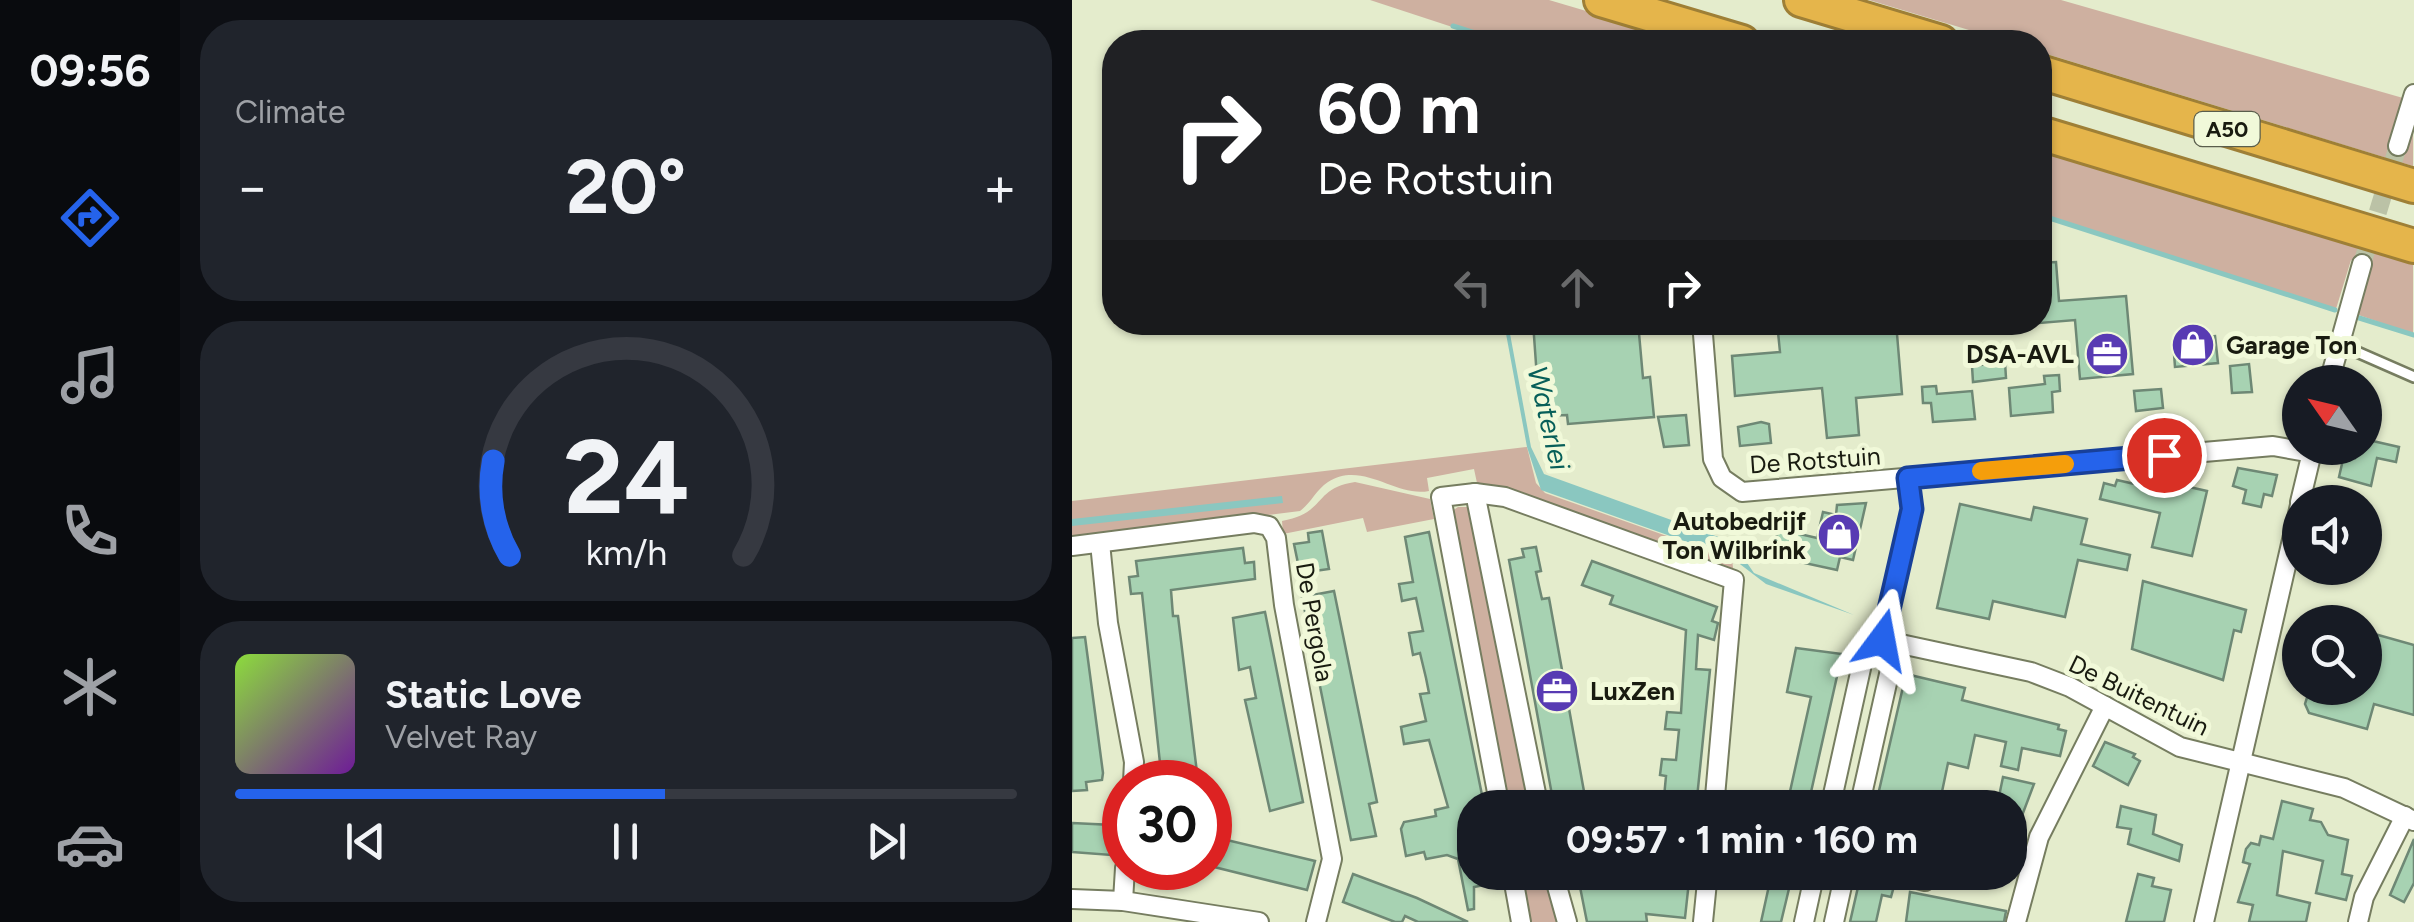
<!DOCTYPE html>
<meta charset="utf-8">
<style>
body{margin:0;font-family:Figtree,sans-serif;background:#20242c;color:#f1f3f6;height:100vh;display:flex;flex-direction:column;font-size:38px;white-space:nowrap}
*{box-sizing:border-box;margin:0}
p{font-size:32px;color:#9ea1a6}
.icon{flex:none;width:55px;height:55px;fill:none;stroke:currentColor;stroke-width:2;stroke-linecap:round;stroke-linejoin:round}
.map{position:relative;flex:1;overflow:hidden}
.drawer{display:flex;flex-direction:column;gap:20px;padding:20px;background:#0d0f14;width:892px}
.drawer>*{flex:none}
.hud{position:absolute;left:30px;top:30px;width:950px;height:305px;border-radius:40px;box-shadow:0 2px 8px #0004;background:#202124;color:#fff;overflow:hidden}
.needle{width:65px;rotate:304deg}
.tools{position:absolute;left:1210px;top:365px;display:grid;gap:20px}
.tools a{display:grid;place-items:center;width:100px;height:100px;border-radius:50%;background:#171b24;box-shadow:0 2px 8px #0004;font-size:50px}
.speed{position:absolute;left:30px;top:760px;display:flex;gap:20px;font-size:50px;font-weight:700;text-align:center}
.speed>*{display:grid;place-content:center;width:130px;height:130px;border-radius:50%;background:#171b24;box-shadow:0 2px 8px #0004;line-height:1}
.speed .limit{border:15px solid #d22;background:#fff;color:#111}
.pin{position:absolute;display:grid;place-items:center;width:85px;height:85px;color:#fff;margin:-42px;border:5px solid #fff;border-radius:50%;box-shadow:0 2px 10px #0007}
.me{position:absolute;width:110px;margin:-55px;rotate:13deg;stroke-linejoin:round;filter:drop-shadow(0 0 8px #0008)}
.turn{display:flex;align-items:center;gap:35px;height:210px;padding:0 50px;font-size:45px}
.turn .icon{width:130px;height:130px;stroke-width:2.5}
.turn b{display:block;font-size:70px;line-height:85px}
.lanes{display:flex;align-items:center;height:95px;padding:0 50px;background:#0003;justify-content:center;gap:50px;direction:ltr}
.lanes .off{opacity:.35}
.big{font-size:75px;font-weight:700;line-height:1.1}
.drawer .card{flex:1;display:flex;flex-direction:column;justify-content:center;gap:15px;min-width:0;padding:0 35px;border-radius:40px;background:#20242c}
.drawer .dial{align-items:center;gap:0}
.dial svg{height:260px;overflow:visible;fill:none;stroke:#363941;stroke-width:7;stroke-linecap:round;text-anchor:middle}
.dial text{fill:#f1f3f6;stroke:none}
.song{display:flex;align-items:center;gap:30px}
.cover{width:120px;height:120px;border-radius:15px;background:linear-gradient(135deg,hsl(90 70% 55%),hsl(280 70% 35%))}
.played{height:10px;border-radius:5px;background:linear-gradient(90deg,#2563eb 55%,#363941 55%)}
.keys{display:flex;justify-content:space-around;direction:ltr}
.heat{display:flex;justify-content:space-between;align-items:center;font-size:55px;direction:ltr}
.trip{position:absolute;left:385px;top:790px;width:570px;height:100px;border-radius:40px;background:#171b24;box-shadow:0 2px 8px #0004;font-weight:700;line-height:100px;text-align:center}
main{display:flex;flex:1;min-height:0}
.tabs{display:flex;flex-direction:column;width:180px;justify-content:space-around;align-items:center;background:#090b0e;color:#9ea1a6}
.tabs .icon{width:70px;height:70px}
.tabs .on{color:#2563eb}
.tabs b{font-size:45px;color:#f1f3f6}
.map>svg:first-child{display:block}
.green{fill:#ceb0a0}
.water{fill:#8ac7c0}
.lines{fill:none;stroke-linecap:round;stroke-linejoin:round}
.stream{stroke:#8ac7c0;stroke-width:5}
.building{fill:#a7d2b2;stroke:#6e8875;stroke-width:2.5}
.street-tunnel{stroke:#bbc2a6;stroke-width:18;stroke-dasharray:18 9;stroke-linecap:butt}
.lane-casing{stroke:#767d60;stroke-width:14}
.street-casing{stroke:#767d60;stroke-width:22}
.highway-casing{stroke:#9e7f36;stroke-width:38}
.lane{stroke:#fff;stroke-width:9}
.street{stroke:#fff;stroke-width:18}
.highway{stroke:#e5b54b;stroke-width:32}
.route-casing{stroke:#184099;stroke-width:25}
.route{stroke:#2563eb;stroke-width:18}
.slow{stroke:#f59e0b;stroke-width:18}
.labels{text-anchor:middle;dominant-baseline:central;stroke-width:10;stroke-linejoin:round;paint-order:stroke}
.shield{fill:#f1f9d9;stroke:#5a5e4c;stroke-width:2.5}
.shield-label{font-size:22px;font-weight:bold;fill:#191b10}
.poi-label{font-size:25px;font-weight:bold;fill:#191b10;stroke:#f1f9d9;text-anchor:start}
.street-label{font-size:25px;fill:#191b10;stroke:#f1f9d9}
.water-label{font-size:28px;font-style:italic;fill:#075f59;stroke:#f1f9d9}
</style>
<main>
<nav class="tabs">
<b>09:56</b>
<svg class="icon on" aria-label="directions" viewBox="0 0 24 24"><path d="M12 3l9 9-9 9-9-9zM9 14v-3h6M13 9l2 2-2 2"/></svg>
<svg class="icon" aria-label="music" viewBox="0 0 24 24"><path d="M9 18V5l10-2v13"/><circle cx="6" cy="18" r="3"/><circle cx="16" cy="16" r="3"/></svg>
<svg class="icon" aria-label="phone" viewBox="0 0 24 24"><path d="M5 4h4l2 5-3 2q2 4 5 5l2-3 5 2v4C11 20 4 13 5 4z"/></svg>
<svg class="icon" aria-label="climate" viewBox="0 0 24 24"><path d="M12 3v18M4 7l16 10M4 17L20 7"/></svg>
<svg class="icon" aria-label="car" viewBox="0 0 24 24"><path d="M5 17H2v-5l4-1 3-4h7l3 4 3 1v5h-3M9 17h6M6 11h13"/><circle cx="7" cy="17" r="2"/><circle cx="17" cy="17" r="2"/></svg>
</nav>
<section class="drawer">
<div class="card"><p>Climate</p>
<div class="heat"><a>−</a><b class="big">20°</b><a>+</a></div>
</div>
<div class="card dial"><svg viewBox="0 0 100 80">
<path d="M14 69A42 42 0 1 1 86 69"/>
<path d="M14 69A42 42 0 0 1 9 40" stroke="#2563eb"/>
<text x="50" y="56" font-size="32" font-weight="700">24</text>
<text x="50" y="72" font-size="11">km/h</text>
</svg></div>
<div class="card">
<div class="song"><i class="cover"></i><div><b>Static Love</b><p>Velvet Ray</p></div></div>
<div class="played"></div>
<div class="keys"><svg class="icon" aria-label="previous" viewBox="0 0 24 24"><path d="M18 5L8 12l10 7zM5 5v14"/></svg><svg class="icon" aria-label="pause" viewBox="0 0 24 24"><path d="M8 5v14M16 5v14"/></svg><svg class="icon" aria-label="next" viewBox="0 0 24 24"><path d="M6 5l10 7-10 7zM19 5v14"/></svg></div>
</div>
</section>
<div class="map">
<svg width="1342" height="922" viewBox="0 0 1342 922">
<rect width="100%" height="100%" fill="#e4eccc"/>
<g class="green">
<path d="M 298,0 L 477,0 L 619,42 L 426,42 Z"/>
<path d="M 797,0 L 989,0 L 1331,98 L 1317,144 L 1334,150 L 1341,127 L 1341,166 L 968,52 L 968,42 L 937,42 Z"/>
<path d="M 968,150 L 1341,264 L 1341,334 L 1281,313 L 1298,267 L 1279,260 L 1264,309 L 968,215 Z"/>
<path d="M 455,447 L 464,483 L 473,493 L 660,559 L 662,576 L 405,483 L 402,469 L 355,478 L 357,491 C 324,498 291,460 256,482 C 244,490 239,503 228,511 L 0,539 L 0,501 Z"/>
<path d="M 283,482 L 358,499 L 362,519 L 295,532 L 291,518 L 211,534 L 210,521 C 255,513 241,488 283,482 Z"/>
<path d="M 386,507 L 397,507 L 461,807 L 433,807 L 380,511 Z"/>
<path d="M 446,873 L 475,873 L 489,922 L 455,922 Z"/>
</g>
<g class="water">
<path d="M 432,323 L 436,323 L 459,447 L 472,474 L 652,539 L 664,547 L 682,573 L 782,615 L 694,584 L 660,558 L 469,490 L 455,447 Z"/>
<path d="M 210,496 L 211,503 L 0,526 L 0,519 Z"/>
</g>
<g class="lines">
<g class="stream">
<path d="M 381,26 L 431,42"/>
<path d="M 968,215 L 1263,310"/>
<path d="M 1284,317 L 1342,335"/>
</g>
</g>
<g class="building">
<path d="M 984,262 L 987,301 L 1054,296 L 1061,374 L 1008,379 L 1003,320 L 968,323 L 968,263 Z"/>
<path d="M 461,322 L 566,322 L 571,378 L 578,377 L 582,417 L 496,424 L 495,415 L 475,416 L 472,377 L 465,378 Z"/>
<path d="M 705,322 L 824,322 L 830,394 L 784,398 L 787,435 L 755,438 L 750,388 L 663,396 L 660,356 L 708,352 Z"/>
<path d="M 1143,336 L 1146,363 L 1103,367 L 1101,340 Z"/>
<path d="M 933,362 L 934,378 L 901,382 L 900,366 Z"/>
<path d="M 1177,364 L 1180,392 L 1160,393 L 1158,366 Z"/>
<path d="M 987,375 L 988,391 L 980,392 L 981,412 L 939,416 L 937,388 L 973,384 L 972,376 Z"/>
<path d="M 864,386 L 865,394 L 900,391 L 903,419 L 861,422 L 859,403 L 851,403 L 850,387 Z"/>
<path d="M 1089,389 L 1091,408 L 1064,411 L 1062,391 Z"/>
<path d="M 614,415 L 617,445 L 592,447 L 586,417 Z"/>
<path d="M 689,422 L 697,424 L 699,443 L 668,446 L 666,427 Z"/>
<path d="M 1292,439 L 1327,447 L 1324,462 L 1305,458 L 1299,486 L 1267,477 L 1272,455 L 1283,458 L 1286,448 L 1292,448 Z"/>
<path d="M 1166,468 L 1205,475 L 1200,496 L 1192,494 L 1189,507 L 1171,503 L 1174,490 L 1161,486 Z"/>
<path d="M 1045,480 L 1093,491 L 1095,482 L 1135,491 L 1120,556 L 1080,547 L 1088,513 L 1028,499 L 1032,483 L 1043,486 Z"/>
<path d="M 794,503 L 781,560 L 768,557 L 765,570 L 700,556 L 706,529 L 745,538 L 751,512 L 764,515 L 765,505 Z"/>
<path d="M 888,504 L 959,520 L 962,507 L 1015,519 L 1009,544 L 1058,555 L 1055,570 L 1006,560 L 993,617 L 921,601 L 917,619 L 865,608 Z"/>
<path d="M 250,531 L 257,569 L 228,573 L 222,544 L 237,542 L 236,533 Z"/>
<path d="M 357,532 L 410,795 L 409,802 L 402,803 L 402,872 L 410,872 L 412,885 L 402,887 L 402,909 L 396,910 L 386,859 L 375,855 L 354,859 L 352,852 L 334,856 L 329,829 L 332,822 L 364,816 L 363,810 L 376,807 L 357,740 L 332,744 L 329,727 L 354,721 L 348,694 L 357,693 L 354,678 L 348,653 L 341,655 L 337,633 L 351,631 L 344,598 L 330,601 L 327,584 L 341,582 L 333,537 Z"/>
<path d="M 464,547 L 469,571 L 464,572 L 467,586 L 470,599 L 477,598 L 515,808 L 485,808 L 480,795 L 437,560 L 452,557 L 450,549 Z"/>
<path d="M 171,548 L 173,563 L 182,562 L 183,579 L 99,590 L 101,616 L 106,616 L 126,781 L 90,782 L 70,593 L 59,594 L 57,577 L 66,576 L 64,561 Z"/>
<path d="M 520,561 L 645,607 L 640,621 L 646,623 L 642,640 L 626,635 L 624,669 L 638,670 L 624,808 L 591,808 L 594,776 L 588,775 L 590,759 L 604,760 L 607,730 L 593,729 L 595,712 L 609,713 L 614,630 L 538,604 L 541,596 L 510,585 Z"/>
<path d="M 1071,581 L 1174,610 L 1169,632 L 1162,630 L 1151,680 L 1060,649 Z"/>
<path d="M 262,591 L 305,802 L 297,804 L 304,836 L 279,840 L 230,597 Z"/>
<path d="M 193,612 L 231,802 L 198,811 L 173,700 L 184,698 L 181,683 L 178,667 L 167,670 L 161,618 Z"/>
<path d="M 1292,631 L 1342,645 L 1342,715 L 1302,704 L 1295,729 L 1237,713 L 1233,704 L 1238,688 L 1292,688 Z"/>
<path d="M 13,637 L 31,773 L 30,780 L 14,782 L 15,790 L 0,791 L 0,638 Z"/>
<path d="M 724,648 L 770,654 L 737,801 L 717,796 L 739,697 L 715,692 Z"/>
<path d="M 834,674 L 893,688 L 890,700 L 987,725 L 986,729 L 994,731 L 988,756 L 950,748 L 946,770 L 929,766 L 934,742 L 903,735 L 896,768 L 876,763 L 867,806 L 836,799 L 835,808 L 803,808 Z"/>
<path d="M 1033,742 L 1063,754 L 1061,757 L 1068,761 L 1056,785 L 1021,766 Z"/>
<path d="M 931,777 L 962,784 L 951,813 L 925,806 Z"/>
<path d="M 1210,801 L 1241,809 L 1238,820 L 1249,822 L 1256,835 L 1276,840 L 1270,874 L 1280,876 L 1274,900 L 1244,893 L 1251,861 L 1211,851 L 1205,895 L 1238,903 L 1234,922 L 1177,922 L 1181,905 L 1166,902 L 1178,864 L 1171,862 L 1174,849 L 1179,843 L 1187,845 L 1189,836 L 1201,839 Z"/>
<path d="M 1049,806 L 1084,815 L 1081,834 L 1110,845 L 1107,861 L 1056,844 L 1059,829 L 1045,827 Z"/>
<path d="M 0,823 L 41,825 L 39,855 L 0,852 Z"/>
<path d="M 138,836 L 243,861 L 235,890 L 138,866 Z"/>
<path d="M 1342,839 L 1342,883 L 1332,902 L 1318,895 Z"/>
<path d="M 513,872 L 618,872 L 613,918 L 574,914 L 575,922 L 515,922 L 508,887 L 515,885 Z"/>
<path d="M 700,872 L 721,872 L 709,922 L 689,922 Z"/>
<path d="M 281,874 L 345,898 L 396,922 L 346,922 L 333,916 L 330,922 L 323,922 L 271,902 Z"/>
<path d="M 789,874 L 822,886 L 819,897 L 810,895 L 804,922 L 778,922 Z"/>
<path d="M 1066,874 L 1082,878 L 1080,886 L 1099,890 L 1092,922 L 1054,922 Z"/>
<path d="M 838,892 L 934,911 L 932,922 L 834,922 Z"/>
</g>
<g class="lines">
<path class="street-tunnel" d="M 1290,264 L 1326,146"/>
<g class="lane-casing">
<path id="lane" d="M 1269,345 L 1342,377"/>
</g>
<g class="street-casing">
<g id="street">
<path d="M 1326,146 L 1342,94"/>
<path d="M 630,322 L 641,459 L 650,478 L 670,492 L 1201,446 L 1240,453"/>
<path d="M 1257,382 L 1290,264"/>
<path d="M 403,493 L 433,497 L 662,580 L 642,808"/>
<path d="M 1228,502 L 1241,448"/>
<path d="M 28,543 L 36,623 L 62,762 L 61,782"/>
<path d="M 0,546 L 182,523 L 197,526 L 204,538 L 212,605 L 260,859 L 244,922"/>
<path d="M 810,640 L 840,509 L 836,477"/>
<path d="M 824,643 L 959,672 L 998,687 L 1108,747 L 1272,788 L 1342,821"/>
<path d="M 428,808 L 369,497 L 403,493 L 467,808"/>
<path d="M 758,808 L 796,637 L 824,643 L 787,808"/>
<path d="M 440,872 L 449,922"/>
<path d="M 481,872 L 495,922"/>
<path d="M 817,872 L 853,881"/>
<path d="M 0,899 L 51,901 L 187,922"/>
<path d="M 51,901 L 53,868"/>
<path d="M 631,922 L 636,872"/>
<path d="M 732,922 L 743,872"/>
<path d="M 762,922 L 773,872"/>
<path d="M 944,922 L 967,837 L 1033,706"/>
<path d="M 1132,922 L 1228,505"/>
<path d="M 1286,922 L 1292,897 L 1333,816"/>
</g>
</g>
<g class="highway-casing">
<g id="highway">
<path d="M 529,0 L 670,42"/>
<path d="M 729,0 L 869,42"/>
<path d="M 968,72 L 1342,186"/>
<path d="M 968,133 L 1342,246"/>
</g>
</g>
<use href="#lane" class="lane"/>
<use href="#street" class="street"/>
<use href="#highway" class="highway"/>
</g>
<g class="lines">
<g class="route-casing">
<path id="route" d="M 810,640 L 840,509 L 836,478 L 1092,455"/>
</g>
<use href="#route" class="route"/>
<path class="slow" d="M 909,471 L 993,464"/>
</g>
<defs>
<g id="shop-disc" transform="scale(2.25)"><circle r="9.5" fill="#583bb3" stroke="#f1f9d9"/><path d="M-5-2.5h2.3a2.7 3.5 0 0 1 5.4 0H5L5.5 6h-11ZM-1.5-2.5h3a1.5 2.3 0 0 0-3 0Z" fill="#fff"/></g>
<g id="office-disc" transform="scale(2.25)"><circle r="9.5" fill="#583bb3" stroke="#f1f9d9"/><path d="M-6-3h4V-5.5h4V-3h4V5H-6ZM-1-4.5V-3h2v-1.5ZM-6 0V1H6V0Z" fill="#fff"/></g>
</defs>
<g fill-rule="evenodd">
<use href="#shop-disc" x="1121" y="345"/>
<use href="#office-disc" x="1035" y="354"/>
<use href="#shop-disc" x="767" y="535"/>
<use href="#office-disc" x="485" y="691"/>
</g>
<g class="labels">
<rect class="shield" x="1122.5" y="112" width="65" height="34" rx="8"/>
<g class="shield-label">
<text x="1155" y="129">A50</text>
</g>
<g class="poi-label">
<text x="1154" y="345">Garage Ton</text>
<text x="1002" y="354" text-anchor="end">DSA-AVL</text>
<text x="734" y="521" text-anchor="end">Autobedrijf<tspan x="734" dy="29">Ton Wilbrink</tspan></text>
<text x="518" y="691">LuxZen</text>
</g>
<g class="street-label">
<text transform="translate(743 460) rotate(-4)">De Rotstuin</text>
<text transform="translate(243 622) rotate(80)">De Pergola</text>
<text transform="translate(1067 695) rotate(26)">De Buitentuin</text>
</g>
<g class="water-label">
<text transform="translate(477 418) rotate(77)">Waterlei</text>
</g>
</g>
</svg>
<div class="tools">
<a><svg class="needle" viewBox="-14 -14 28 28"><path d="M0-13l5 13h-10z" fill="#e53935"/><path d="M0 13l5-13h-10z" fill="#9ea1a6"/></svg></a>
<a><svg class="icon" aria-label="sound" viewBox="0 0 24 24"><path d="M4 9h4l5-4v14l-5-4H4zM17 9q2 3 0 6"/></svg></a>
<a><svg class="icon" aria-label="search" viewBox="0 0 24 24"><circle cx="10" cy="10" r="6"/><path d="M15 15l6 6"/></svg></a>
</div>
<div class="speed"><div class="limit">30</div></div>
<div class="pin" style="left:1092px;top:455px;background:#d93025"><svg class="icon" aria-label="arrive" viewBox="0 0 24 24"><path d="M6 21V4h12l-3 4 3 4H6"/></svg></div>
<svg class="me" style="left:810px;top:640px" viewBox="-20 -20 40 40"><path d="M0-17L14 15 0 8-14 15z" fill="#2563eb" stroke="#fff" stroke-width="4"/></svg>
<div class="trip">09:57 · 1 min · 160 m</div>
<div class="hud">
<div class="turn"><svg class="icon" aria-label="right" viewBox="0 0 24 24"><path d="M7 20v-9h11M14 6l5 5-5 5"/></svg><div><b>60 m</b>De Rotstuin</div></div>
<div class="lanes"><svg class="icon off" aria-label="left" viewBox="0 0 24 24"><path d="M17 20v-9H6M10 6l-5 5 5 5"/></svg><svg class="icon off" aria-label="ahead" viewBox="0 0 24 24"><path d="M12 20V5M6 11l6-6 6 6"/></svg><svg class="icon" aria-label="right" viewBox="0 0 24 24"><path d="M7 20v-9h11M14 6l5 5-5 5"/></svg></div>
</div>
</div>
</main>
